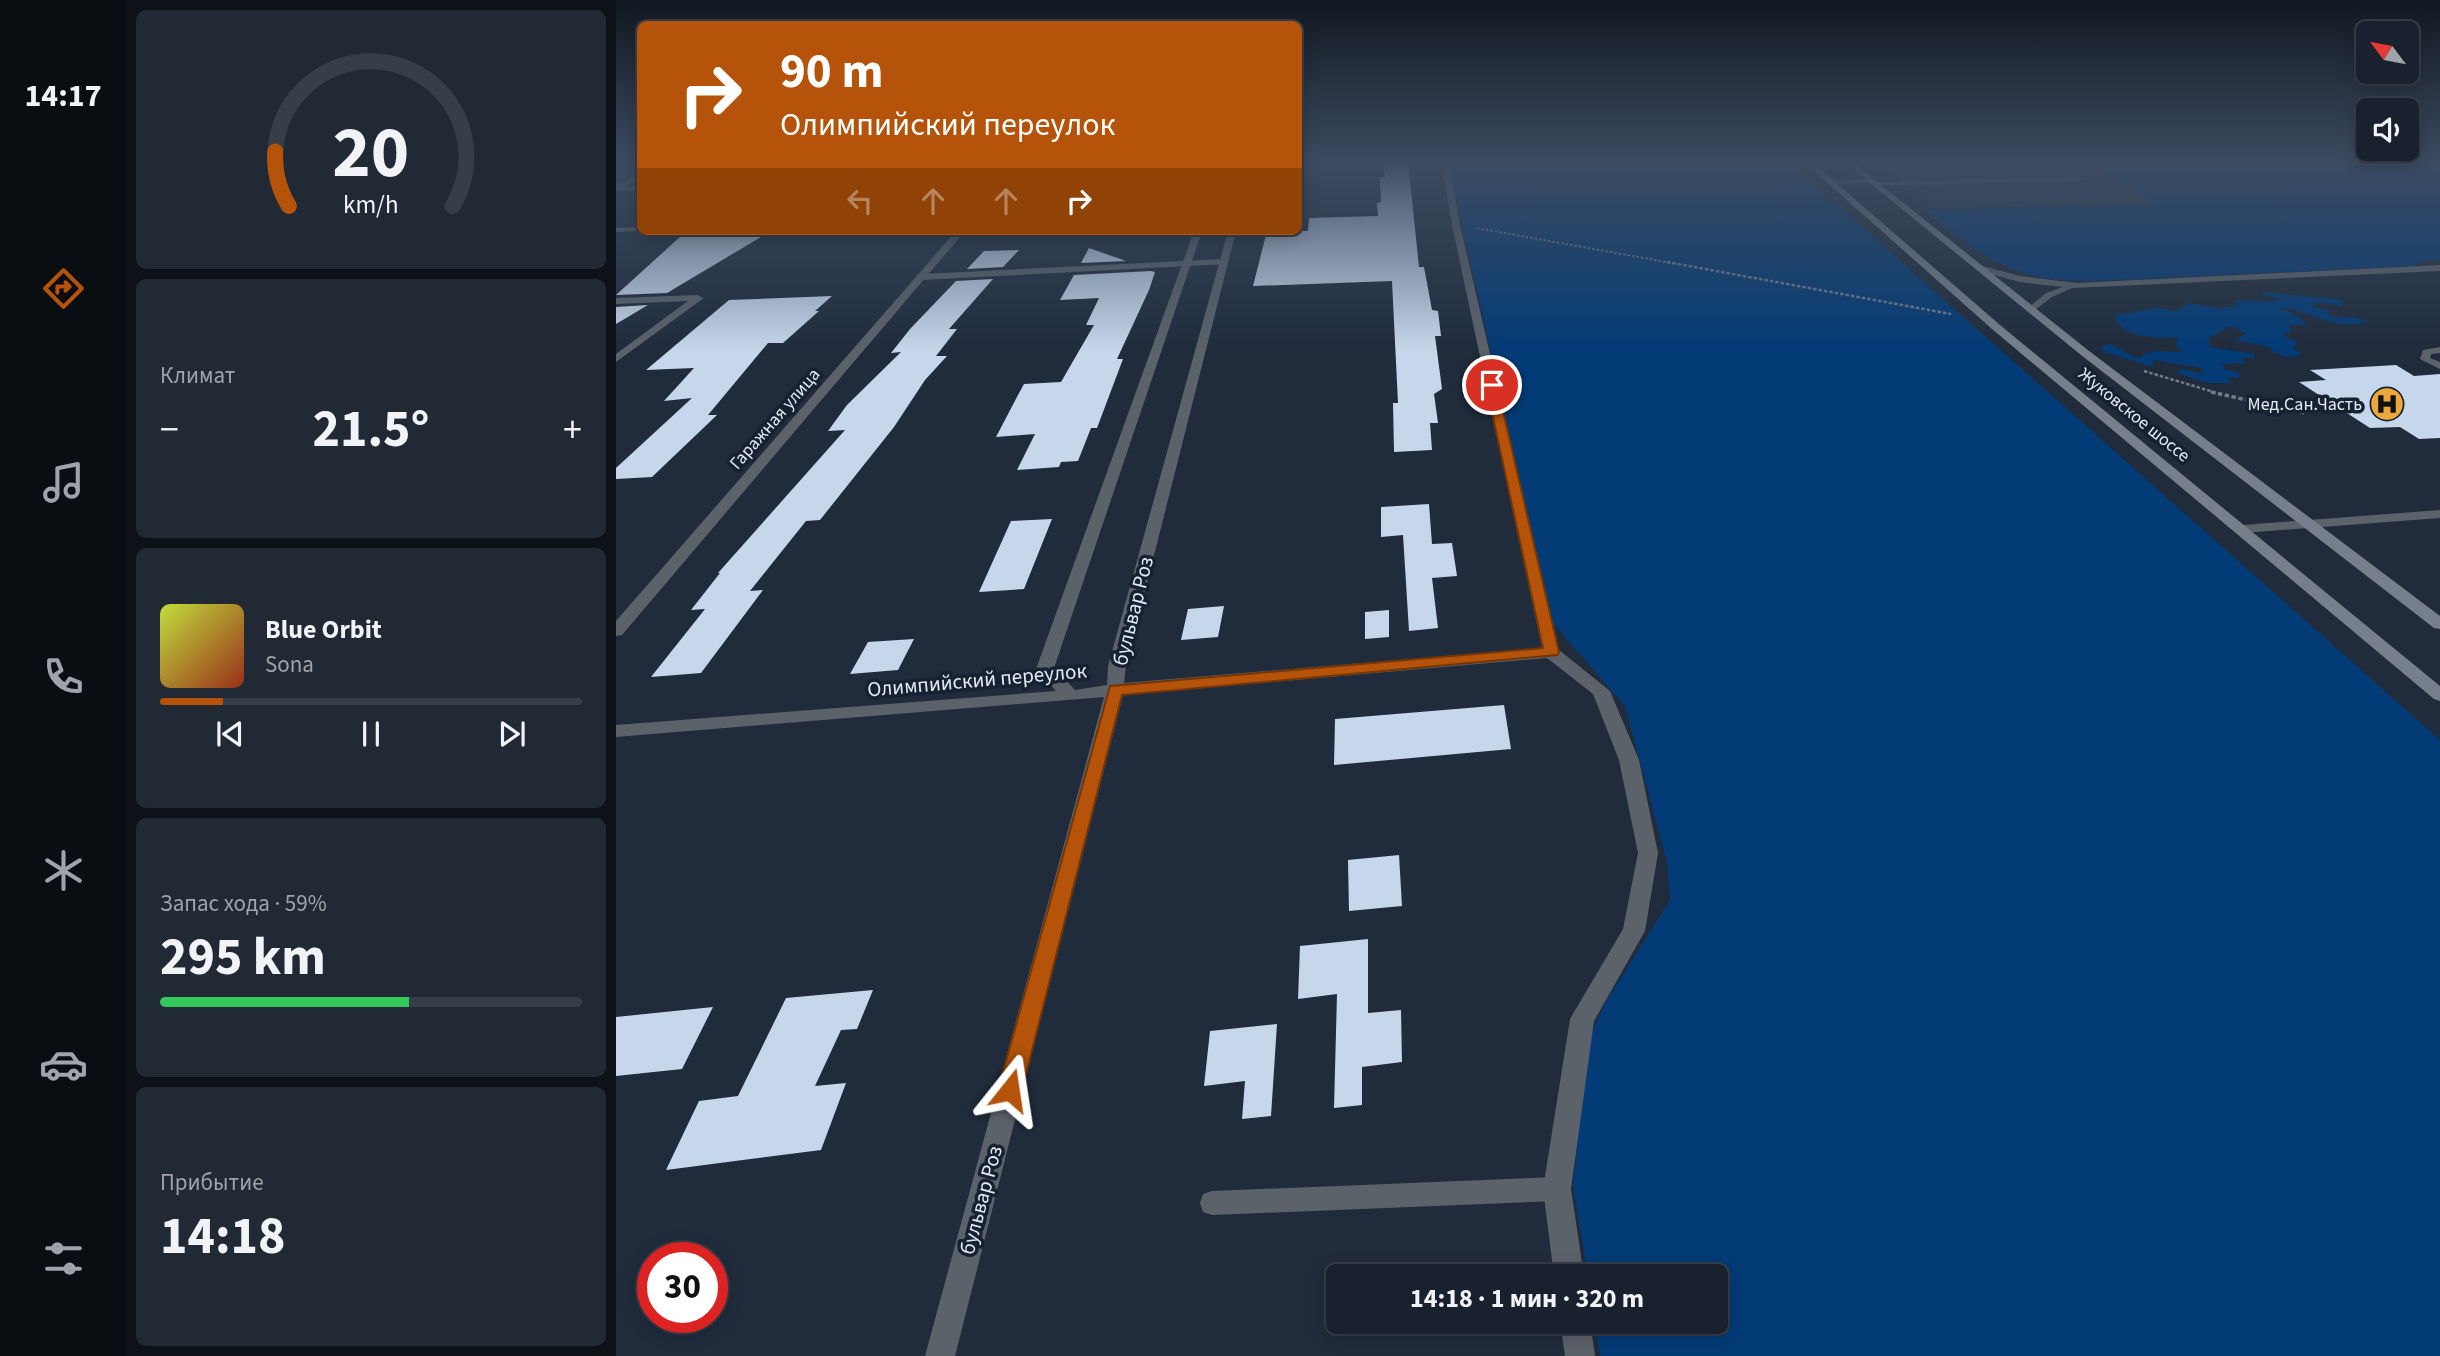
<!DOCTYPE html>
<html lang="ru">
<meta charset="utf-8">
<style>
body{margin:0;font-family:"Source Sans 3",sans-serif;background:#212935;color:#f1f3f6;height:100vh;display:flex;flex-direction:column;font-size:26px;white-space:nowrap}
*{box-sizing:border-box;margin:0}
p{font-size:23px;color:#9fa3aa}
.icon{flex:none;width:38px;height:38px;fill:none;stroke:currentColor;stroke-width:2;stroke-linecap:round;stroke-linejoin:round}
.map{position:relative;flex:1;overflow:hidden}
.side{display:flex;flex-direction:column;gap:10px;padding:10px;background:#0d1219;width:490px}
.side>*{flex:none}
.hud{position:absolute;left:21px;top:21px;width:665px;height:214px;border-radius:10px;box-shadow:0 4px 18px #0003,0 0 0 2px #363e49;background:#b45309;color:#fff;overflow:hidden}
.needle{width:46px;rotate:302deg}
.fabs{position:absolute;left:1740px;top:21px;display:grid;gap:14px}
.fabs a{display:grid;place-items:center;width:63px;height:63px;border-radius:10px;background:#18212d;box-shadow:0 4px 18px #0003,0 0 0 2px #363e49;font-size:35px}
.speed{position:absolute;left:21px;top:1242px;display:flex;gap:14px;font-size:35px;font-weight:700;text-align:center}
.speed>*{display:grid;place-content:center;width:91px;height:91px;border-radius:50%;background:#18212d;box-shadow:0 4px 18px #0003,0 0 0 2px #363e49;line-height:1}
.speed .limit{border:10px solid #d22;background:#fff;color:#111}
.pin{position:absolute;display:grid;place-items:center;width:60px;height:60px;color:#fff;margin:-30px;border:4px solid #fff;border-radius:50%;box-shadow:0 2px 7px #0007}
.me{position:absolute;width:77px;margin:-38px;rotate:15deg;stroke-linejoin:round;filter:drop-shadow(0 0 5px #0008)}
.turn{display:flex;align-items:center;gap:24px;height:147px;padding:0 28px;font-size:32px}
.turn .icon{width:91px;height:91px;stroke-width:2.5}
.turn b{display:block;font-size:49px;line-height:60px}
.lanes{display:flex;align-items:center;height:66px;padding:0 28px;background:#0003;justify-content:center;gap:35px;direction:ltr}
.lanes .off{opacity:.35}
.big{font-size:52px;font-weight:700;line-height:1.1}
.side .widget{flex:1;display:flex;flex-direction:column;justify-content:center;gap:10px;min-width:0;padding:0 24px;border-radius:10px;background:#212935}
.side .dial{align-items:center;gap:0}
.dial svg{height:182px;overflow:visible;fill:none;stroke:#363e49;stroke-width:7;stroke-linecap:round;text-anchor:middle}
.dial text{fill:#f1f3f6;stroke:none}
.song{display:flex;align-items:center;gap:21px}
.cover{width:84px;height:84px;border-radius:10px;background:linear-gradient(135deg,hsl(70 70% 55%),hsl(10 70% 35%))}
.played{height:7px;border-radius:4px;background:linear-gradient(90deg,#b45309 15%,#363e49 15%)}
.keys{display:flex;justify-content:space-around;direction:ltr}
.heat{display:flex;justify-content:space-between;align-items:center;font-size:38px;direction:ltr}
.charge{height:10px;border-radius:5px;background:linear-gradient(90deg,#34c759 59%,#363e49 0)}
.trip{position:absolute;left:710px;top:1264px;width:402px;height:70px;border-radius:10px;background:#18212d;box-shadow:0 4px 18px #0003,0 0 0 2px #363e49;font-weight:700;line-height:70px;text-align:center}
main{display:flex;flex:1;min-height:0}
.tab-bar{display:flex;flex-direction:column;width:126px;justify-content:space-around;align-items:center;background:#0a0d12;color:#9fa3aa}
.tab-bar .icon{width:49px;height:49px}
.tab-bar .selected{color:#b45309}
.tab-bar b{font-size:32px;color:#f1f3f6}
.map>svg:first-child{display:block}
.built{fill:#27384b}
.green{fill:#033b76}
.building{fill:#c6d6eb}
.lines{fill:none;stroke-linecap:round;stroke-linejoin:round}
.path-far2{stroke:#717c8a;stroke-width:2;stroke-dasharray:2.5 2;stroke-linecap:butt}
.path-far1{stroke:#717c8a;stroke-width:2.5;stroke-dasharray:3.5 2;stroke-linecap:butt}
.path{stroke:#717c8a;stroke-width:3.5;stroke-dasharray:4.5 2.5;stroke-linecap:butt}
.service{fill:#5c626a;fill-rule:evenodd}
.minor{fill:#5c626a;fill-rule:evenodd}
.secondary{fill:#76808d;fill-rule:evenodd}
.route{fill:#b45309;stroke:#753606;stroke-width:2}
.labels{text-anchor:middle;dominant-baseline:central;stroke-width:7;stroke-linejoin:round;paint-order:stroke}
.far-poi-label{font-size:18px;fill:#e2ebf5;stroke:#162232;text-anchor:end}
.far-street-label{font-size:18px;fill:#e2ebf5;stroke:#162232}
.street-label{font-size:21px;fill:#e2ebf5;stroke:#162232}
</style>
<main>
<nav class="tab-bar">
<b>14:17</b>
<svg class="icon selected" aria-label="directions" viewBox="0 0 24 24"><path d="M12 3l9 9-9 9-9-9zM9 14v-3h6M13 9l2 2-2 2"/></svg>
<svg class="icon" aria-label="music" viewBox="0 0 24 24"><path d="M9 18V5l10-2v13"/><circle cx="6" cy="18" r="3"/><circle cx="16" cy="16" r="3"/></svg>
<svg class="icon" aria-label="phone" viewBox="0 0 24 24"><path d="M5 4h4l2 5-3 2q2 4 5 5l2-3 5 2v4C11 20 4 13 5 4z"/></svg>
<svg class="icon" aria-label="climate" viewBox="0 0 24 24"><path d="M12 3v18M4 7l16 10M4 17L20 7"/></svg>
<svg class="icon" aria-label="car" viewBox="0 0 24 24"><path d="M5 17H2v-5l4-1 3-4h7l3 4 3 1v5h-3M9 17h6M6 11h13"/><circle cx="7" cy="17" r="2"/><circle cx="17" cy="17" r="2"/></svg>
<svg class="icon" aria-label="filters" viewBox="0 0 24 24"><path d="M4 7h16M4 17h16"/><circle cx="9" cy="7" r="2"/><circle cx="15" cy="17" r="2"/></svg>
</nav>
<section class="side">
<div class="widget dial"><svg viewBox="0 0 100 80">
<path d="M14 69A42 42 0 1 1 86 69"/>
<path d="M14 69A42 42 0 0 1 8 45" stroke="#b45309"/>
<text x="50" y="56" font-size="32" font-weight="700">20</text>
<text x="50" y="72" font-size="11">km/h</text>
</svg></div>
<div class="widget"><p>Климат</p>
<div class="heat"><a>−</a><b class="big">21.5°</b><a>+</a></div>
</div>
<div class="widget">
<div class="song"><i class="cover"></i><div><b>Blue Orbit</b><p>Sona</p></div></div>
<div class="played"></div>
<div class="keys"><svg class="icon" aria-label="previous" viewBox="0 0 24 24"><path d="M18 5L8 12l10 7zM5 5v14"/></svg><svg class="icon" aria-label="pause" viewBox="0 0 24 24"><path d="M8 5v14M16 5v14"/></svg><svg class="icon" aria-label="next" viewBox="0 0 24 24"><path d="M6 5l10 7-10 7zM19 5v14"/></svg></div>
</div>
<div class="widget"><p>Запас хода · 59%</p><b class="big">295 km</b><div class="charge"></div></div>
<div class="widget"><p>Прибытие</p><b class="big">14:18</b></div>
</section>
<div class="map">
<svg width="1824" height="1356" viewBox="0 0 1824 1356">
<rect width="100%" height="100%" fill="#202c3c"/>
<path class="built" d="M 1469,161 L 1542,204 L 1317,209 L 1263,162 Z"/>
<g class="green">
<path d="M 832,161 L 1171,161 L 1207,193 L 1206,196 L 1225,208 L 1308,282 L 1824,740 L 1824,1356 L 984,1356 L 979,1321 L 1101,1321 L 1101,1276 L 972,1276 L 957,1185 L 972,1042 L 988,1005 L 1054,900 L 1051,862 L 1009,706 L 935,621 Z"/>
<path d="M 1469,161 L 1824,161 L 1824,260 L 1809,260 L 1796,266 L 1477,281 C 1391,280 1373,260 1308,210 L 1540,204 Z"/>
<path d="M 1646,292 L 1726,300 L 1727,307 L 1703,302 L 1695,306 L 1714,311 L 1712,316 C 1727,318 1738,316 1752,321 C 1720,333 1695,310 1663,307 L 1683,317 L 1691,325 L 1673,325 L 1675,332 L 1666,335 L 1681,342 L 1677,349 L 1687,354 L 1671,357 L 1657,352 L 1653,347 L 1620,340 L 1630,333 L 1615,326 L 1593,338 L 1594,347 L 1638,354 L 1638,358 L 1625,358 L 1631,363 L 1605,364 L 1610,370 L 1622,372 L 1623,378 L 1610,377 L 1617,383 L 1592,383 L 1561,373 L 1564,369 L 1588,374 L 1585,368 L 1537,360 L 1537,367 L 1486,351 L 1486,346 L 1495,344 L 1522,359 C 1534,347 1552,353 1567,352 L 1560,345 L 1562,338 C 1541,337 1506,340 1498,315 L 1542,308 L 1560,311 L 1574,303 L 1601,308 L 1622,306 L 1618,301 L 1659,301 L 1662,298 L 1648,296 Z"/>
</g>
<g class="building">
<path d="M 767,161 L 792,161 L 803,267 L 808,267 L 816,310 L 822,311 L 825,336 L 819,336 L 826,389 L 818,394 L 822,423 L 814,423 L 816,450 L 778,452 L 777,403 L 782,403 L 776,281 L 637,286 L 651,231 L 692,231 L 693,218 L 762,216 L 761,203 L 765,202 L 764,177 L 769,177 Z"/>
<path d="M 150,234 L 51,293 L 0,295 L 64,237 Z"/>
<path d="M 473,248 L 510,261 L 465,263 Z"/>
<path d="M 403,250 L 387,267 L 351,269 L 368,251 Z"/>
<path d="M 535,271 L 539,272 L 533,290 L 501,359 L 507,359 L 481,428 L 475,428 L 462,461 L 445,462 L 443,467 L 401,470 L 419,434 L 380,437 L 402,395 L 408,384 L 445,382 L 478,325 L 470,325 L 483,298 L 444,300 L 458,275 Z"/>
<path d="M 377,279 L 333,329 L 341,329 L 320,356 L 331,356 L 309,380 L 278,427 L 204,520 L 190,521 L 134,591 L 147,590 L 85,673 L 35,677 L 89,609 L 75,610 L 104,573 L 102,573 L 229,430 L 212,431 L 231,405 L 285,352 L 275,353 L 294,329 L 340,281 Z"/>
<path d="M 216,296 L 199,311 L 203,311 L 167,343 L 152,343 L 92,415 L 101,415 L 36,477 L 0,479 L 0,468 L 76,398 L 48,401 L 78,368 L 30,370 L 113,300 Z"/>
<path d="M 32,305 L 0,324 L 0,307 Z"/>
<path d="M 1780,365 L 1798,376 L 1824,374 L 1824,438 L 1803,439 L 1784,427 L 1754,428 L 1683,382 L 1710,380 L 1694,370 Z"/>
<path d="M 813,504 L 816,544 L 836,543 L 841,576 L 816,578 L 822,628 L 793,631 L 787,535 L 765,537 L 765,507 Z"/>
<path d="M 436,519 L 408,589 L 363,592 L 395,521 Z"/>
<path d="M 608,606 L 602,637 L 565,640 L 572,609 Z"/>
<path d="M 773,610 L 773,637 L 749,639 L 749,612 Z"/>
<path d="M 298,639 L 282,670 L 234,674 L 252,642 Z"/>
<path d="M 888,705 L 895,749 L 718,765 L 719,719 Z"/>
<path d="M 783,855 L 786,906 L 733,911 L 732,860 Z"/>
<path d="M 752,939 L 752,1013 L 785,1010 L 786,1062 L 746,1067 L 746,1105 L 718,1108 L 721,994 L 682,999 L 684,946 Z"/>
<path d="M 257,990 L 241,1029 L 225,1030 L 199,1086 L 230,1083 L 205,1150 L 50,1170 L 83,1101 L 122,1096 L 170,998 Z"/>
<path d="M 97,1007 L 66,1069 L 0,1076 L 0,1017 Z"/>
<path d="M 661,1024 L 655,1116 L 626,1119 L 629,1081 L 588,1086 L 594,1031 Z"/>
</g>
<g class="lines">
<path class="path-far2" d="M 861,228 L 1061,264"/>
<g class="path-far1">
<path d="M 1051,262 L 1335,314"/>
<path d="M 1528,371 L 1601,393"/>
</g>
<path class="path" d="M 1595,392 L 1689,413"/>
<g class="service">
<path d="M 1468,177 L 1470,180 L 1258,186 L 1255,183 L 1215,184 L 1211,182 L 1255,179 L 1258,182 Z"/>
<path d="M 24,186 L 24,190 L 0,191 L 1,187 Z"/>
<path d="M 24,227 L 25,231 L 0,232 L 0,228 Z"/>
<path d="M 608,259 L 611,260 L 611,264 L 306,280 L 302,277 L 306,274 Z"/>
<path d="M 1363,265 L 1404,276 L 1461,283 L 1824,265 L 1824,271 L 1456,288 L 1436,297 L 1415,313 L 1410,310 L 1412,308 L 1430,293 L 1447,287 L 1404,282 L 1360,270 L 1360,266 Z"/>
<path d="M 82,295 L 87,298 L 85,300 L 0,362 L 0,354 L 72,301 L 0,304 L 0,298 Z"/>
<path d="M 1824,347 L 1824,353 L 1815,354 L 1814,358 L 1824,362 L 1824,369 L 1804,359 L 1807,350 Z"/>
<path d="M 1824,510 L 1824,518 L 1627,533 L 1620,529 L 1627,525 Z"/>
<path d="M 941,1177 L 950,1180 L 953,1189 L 950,1198 L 941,1201 L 596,1215 L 587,1212 L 584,1203 L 587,1194 L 596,1191 Z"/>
</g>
<g class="minor">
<path d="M 825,161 L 833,161 L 844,225 L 943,650 L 994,691 L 1023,760 L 1042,853 L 1029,931 L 978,1021 L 955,1189 L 968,1276 L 938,1276 L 927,1189 L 954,1019 L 1007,929 L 1022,853 L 1003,760 L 977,694 L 931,658 L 507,695 L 339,1356 L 309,1356 L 488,697 L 0,737 L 0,725 L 440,691 L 420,669 L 578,231 L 586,231 L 438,668 L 459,690 L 491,685 L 492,666 L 612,231 L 620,231 L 510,666 L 508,683 L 926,648 L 836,225 Z"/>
<path d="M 24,173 L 24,178 L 0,191 L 0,186 Z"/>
<path d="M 340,231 L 349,231 L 6,635 L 0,636 L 0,621 Z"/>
<path d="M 944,1321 L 974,1321 L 979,1356 L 949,1356 Z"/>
</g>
<g class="secondary">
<path d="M 1187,161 L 1195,161 L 1384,325 L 1824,686 L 1824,701 L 1818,699 L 1376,329 Z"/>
<path d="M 1227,161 L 1235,161 L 1473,351 L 1824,616 L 1824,629 L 1818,628 L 1465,355 Z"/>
</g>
</g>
<linearGradient id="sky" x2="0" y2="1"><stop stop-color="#121821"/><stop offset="0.46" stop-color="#3c4b61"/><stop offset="1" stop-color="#3c4b61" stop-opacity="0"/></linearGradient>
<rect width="1824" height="351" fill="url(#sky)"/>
<path class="route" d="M 876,382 L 881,385 L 943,652 L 941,655 L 506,695 L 406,1090 L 402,1097 L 394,1100 L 386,1097 L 382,1090 L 494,686 L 927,648 L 870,385 Z"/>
<defs>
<g id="hospital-disc" transform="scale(1.75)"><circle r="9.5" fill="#eda83b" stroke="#162232"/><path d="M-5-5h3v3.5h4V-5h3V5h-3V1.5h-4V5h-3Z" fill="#111"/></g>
</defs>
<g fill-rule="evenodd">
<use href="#hospital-disc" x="1771" y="404"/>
</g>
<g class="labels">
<g class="far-poi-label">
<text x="1746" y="404">Мед.Сан.Часть</text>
</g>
<g class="far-street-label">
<text transform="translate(1518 415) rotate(39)">Жуковское шоссе</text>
<text transform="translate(159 419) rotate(-49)">Гаражная улица</text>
</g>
<g class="street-label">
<text transform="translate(517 611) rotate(-76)">бульвар Роз</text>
<text transform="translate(361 680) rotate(-5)">Олимпийский переулок</text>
<text transform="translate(365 1200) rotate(-75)">бульвар Роз</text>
</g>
</g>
</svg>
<div class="fabs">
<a><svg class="needle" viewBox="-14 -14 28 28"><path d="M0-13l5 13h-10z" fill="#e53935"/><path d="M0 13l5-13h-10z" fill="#9fa3aa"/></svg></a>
<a><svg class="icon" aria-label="sound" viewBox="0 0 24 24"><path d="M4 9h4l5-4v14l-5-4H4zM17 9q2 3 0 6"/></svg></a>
</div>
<div class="speed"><div class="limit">30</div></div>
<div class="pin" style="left:876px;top:385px;background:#d93025"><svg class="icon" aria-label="arrive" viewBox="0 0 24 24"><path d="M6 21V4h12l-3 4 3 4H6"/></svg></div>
<svg class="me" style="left:394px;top:1090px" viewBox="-20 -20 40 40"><path d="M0-17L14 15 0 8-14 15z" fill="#b45309" stroke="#fff" stroke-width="4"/></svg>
<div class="trip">14:18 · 1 мин · 320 m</div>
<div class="hud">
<div class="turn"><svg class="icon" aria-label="right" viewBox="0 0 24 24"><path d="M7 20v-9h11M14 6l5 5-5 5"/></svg><div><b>90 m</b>Олимпийский переулок</div></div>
<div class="lanes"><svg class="icon off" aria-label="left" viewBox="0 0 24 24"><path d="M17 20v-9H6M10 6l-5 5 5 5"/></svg><svg class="icon off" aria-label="ahead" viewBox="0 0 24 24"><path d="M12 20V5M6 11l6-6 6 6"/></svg><svg class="icon off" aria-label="ahead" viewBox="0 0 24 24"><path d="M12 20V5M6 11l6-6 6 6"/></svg><svg class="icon" aria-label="right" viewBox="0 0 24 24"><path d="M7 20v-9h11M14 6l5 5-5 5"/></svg></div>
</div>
</div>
</main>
